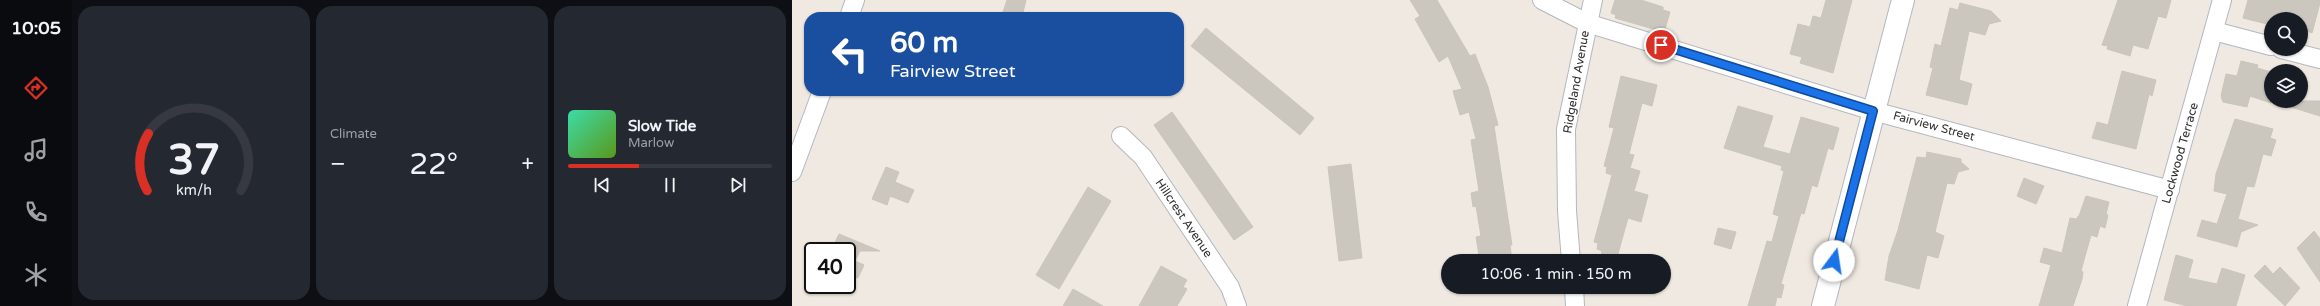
<!DOCTYPE html>
<meta charset="utf-8">
<style>
body{margin:0;font-family:"Varela Round",sans-serif;background:#242831;color:#f1f3f6;height:100vh;display:flex;flex-direction:column;font-size:15px;white-space:nowrap}
*{box-sizing:border-box;margin:0}
p{font-size:13px;color:#9ea1a6}
.icon{flex:none;width:22px;height:22px;fill:none;stroke:currentColor;stroke-width:2;stroke-linecap:round;stroke-linejoin:round}
.map{position:relative;flex:1;overflow:hidden}
.panel{display:flex;flex-direction:column;gap:6px;padding:6px;background:#0d0f14;width:720px}
.panel>*{flex:none}
.hud{position:absolute;left:12px;top:12px;width:380px;height:84px;border-radius:16px;box-shadow:0 1px 3px #0004;background:#1a4fa0;color:#fff;overflow:hidden}
.controls{position:absolute;left:1472px;top:12px;display:grid;gap:8px}
.controls a{display:grid;place-items:center;width:44px;height:44px;border-radius:50%;background:#171b24;box-shadow:0 1px 3px #0004;font-size:20px}
.speed{position:absolute;left:12px;top:242px;display:flex;gap:8px;font-size:20px;font-weight:700;text-align:center}
.speed>*{display:grid;place-content:center;width:52px;height:52px;border-radius:50%;background:#171b24;box-shadow:0 1px 3px #0004;line-height:1}
.speed .limit{border:2px solid #111;border-radius:6px;background:#fff;color:#111}
.pin{position:absolute;display:grid;place-items:center;width:34px;height:34px;color:#fff;margin:-17px;border:2px solid #fff;border-radius:50%;box-shadow:0 1px 4px #0007}
.me{position:absolute;width:44px;margin:-22px;rotate:14deg;stroke-linejoin:round;filter:drop-shadow(0 0 3px #0008)}
.turn{display:flex;align-items:center;gap:14px;height:84px;padding:0 20px;font-size:18px}
.turn .icon{width:52px;height:52px;stroke-width:2.5}
.turn b{display:block;font-size:28px;line-height:34px}
.big{font-size:30px;font-weight:600;line-height:1.1}
.panel .card{flex:1;display:flex;flex-direction:column;justify-content:center;gap:6px;min-width:0;padding:0 14px;border-radius:16px;background:#242831}
.panel .dial{align-items:center;gap:0}
.dial svg{height:104px;overflow:visible;fill:none;stroke:#363941;stroke-width:7;stroke-linecap:round;text-anchor:middle}
.dial text{fill:#f1f3f6;stroke:none}
.song{display:flex;align-items:center;gap:12px}
.cover{width:48px;height:48px;border-radius:6px;background:linear-gradient(135deg,hsl(160 70% 55%),hsl(90 70% 35%))}
.played{height:4px;border-radius:2px;background:linear-gradient(90deg,#d93025 35%,#363941 35%)}
.keys{display:flex;justify-content:space-around;direction:ltr}
.heat{display:flex;justify-content:space-between;align-items:center;font-size:22px;direction:ltr}
.panel .tiles{flex:1;display:grid;gap:6px;grid-template-columns:repeat(3,1fr)}
.trip{position:absolute;left:649px;top:254px;width:230px;height:40px;border-radius:20px;background:#171b24;box-shadow:0 1px 3px #0004;font-weight:600;line-height:40px;text-align:center}
main{display:flex;flex:1;min-height:0}
.tab-bar{display:flex;flex-direction:column;width:72px;justify-content:space-around;align-items:center;background:#090b0e;color:#9ea1a6}
.tab-bar .icon{width:28px;height:28px}
.tab-bar .on{color:#d93025}
.tab-bar b{font-size:18px;color:#f1f3f6}
.map>svg:first-child{display:block}
.building{fill:#cbc7bf;stroke:#cbc5ba}
.lines{fill:none;stroke-linecap:round;stroke-linejoin:round}
.street-casing{stroke:#b4b7c1;stroke-width:20}
.secondary-casing{stroke:#b4b7c1;stroke-width:24}
.street{stroke:#fff;stroke-width:18}
.secondary{stroke:#fff;stroke-width:22}
.route-casing{stroke:#114b97;stroke-width:10}
.route{stroke:#1a73e8;stroke-width:7}
.labels{text-anchor:middle;dominant-baseline:central;stroke-width:3;stroke-linejoin:round;paint-order:stroke}
.street-label{font-size:12px;fill:#2e2e2e;stroke:#fff}
</style>
<main>
<nav class="tab-bar">
<b>10:05</b>
<svg class="icon on" aria-label="directions" viewBox="0 0 24 24"><path d="M12 3l9 9-9 9-9-9zM9 14v-3h6M13 9l2 2-2 2"/></svg>
<svg class="icon" aria-label="music" viewBox="0 0 24 24"><path d="M9 18V5l10-2v13"/><circle cx="6" cy="18" r="3"/><circle cx="16" cy="16" r="3"/></svg>
<svg class="icon" aria-label="phone" viewBox="0 0 24 24"><path d="M5 4h4l2 5-3 2q2 4 5 5l2-3 5 2v4C11 20 4 13 5 4z"/></svg>
<svg class="icon" aria-label="climate" viewBox="0 0 24 24"><path d="M12 3v18M4 7l16 10M4 17L20 7"/></svg>
</nav>
<section class="panel">
<div class="tiles">
<div class="card dial"><svg viewBox="0 0 100 80">
<path d="M14 69A42 42 0 1 1 86 69"/>
<path d="M14 69A42 42 0 0 1 15 25" stroke="#d93025"/>
<text x="50" y="56" font-size="32" font-weight="700">37</text>
<text x="50" y="72" font-size="11">km/h</text>
</svg></div>
<div class="card"><p>Climate</p>
<div class="heat"><a>−</a><b class="big">22°</b><a>+</a></div>
</div>
<div class="card">
<div class="song"><i class="cover"></i><div><b>Slow Tide</b><p>Marlow</p></div></div>
<div class="played"></div>
<div class="keys"><svg class="icon" aria-label="previous" viewBox="0 0 24 24"><path d="M18 5L8 12l10 7zM5 5v14"/></svg><svg class="icon" aria-label="pause" viewBox="0 0 24 24"><path d="M8 5v14M16 5v14"/></svg><svg class="icon" aria-label="next" viewBox="0 0 24 24"><path d="M6 5l10 7-10 7zM19 5v14"/></svg></div>
</div>
</div>
</section>
<div class="map">
<svg width="1528" height="306" viewBox="0 0 1528 306">
<rect width="100%" height="100%" fill="#efe9e1"/>
<g class="building">
<path d="M 215,0 L 234,0 L 230,17 L 211,12 Z"/>
<path d="M 618,0 L 645,0 L 678,56 L 683,54 L 696,87 L 706,125 L 702,126 L 720,245 L 718,245 L 720,261 L 688,261 L 684,237 L 689,236 L 684,206 L 681,207 L 679,193 L 687,191 L 679,140 L 684,139 L 677,112 L 668,115 L 661,91 L 670,89 L 656,56 L 647,62 L 623,19 L 628,16 Z"/>
<path d="M 823,0 L 849,0 L 871,7 L 871,10 L 878,12 L 873,29 L 866,27 L 865,30 L 823,18 L 824,15 L 819,13 Z"/>
<path d="M 1034,0 L 1060,0 L 1041,73 L 1008,63 L 1010,57 L 998,54 L 1006,24 L 1018,27 L 1021,16 L 1029,18 Z"/>
<path d="M 1326,0 L 1379,0 L 1374,18 L 1366,16 L 1356,49 L 1341,45 L 1338,56 L 1315,49 L 1316,46 L 1310,45 Z"/>
<path d="M 1456,0 L 1528,0 L 1528,3 L 1520,33 L 1509,29 L 1509,19 L 1479,19 L 1479,25 L 1451,18 Z"/>
<path d="M 1168,3 L 1199,11 L 1209,21 L 1197,24 L 1193,35 L 1177,31 L 1167,80 L 1180,84 L 1175,105 L 1134,95 L 1141,68 L 1138,67 L 1143,44 L 1149,46 L 1158,8 L 1166,10 Z"/>
<path d="M 414,28 L 522,118 L 508,135 L 399,46 Z"/>
<path d="M 1449,61 L 1466,65 L 1465,68 L 1479,72 L 1479,103 L 1458,96 L 1455,107 L 1431,102 L 1429,96 L 1434,74 L 1445,76 Z"/>
<path d="M 1330,71 L 1364,80 L 1360,96 L 1357,94 L 1344,149 L 1300,138 L 1305,122 L 1316,125 Z"/>
<path d="M 829,76 L 865,85 L 860,106 L 850,103 L 837,154 L 842,155 L 838,168 L 848,171 L 842,191 L 856,195 L 849,222 L 836,218 L 824,261 L 808,261 L 810,251 L 805,249 L 806,243 L 802,242 L 820,175 L 814,173 L 815,167 L 812,166 L 822,128 L 817,127 Z"/>
<path d="M 1489,101 L 1528,101 L 1528,116 L 1489,104 Z"/>
<path d="M 946,106 L 981,116 L 971,147 L 998,154 L 1009,117 L 1047,128 L 1041,150 L 1036,148 L 1025,187 L 1020,185 L 1012,214 L 1009,213 L 989,284 L 992,285 L 989,298 L 985,297 L 983,306 L 956,306 L 975,241 L 980,242 L 987,216 L 981,214 L 992,171 L 989,170 L 990,166 L 932,148 Z"/>
<path d="M 380,112 L 461,227 L 442,240 L 362,125 Z"/>
<path d="M 1443,119 L 1481,129 L 1478,138 L 1484,140 L 1479,156 L 1471,154 L 1462,187 L 1455,186 L 1446,219 L 1466,225 L 1449,232 L 1445,247 L 1405,236 L 1410,220 L 1425,224 L 1435,194 L 1422,191 L 1424,174 Z"/>
<path d="M 1135,152 L 1169,159 L 1169,162 L 1177,169 L 1166,172 L 1162,184 L 1155,183 L 1143,232 L 1152,236 L 1146,258 L 1135,255 L 1127,289 L 1093,280 L 1097,256 L 1106,230 L 1125,157 L 1134,158 Z"/>
<path d="M 559,164 L 570,258 L 547,261 L 536,167 Z"/>
<path d="M 94,167 L 107,172 L 103,182 L 122,190 L 116,203 L 98,196 L 95,205 L 80,199 Z"/>
<path d="M 1232,178 L 1252,186 L 1244,204 L 1225,196 Z"/>
<path d="M 296,187 L 319,201 L 267,289 L 244,275 Z"/>
<path d="M 1294,196 L 1317,202 L 1314,214 L 1316,215 L 1313,228 L 1308,226 L 1305,237 L 1299,235 L 1289,271 L 1291,272 L 1290,279 L 1281,306 L 1247,306 L 1259,265 L 1248,262 L 1252,248 L 1270,253 L 1278,218 L 1285,219 L 1286,216 L 1287,216 Z"/>
<path d="M 926,228 L 944,232 L 939,249 L 922,244 Z"/>
<path d="M 1522,231 L 1528,239 L 1528,282 L 1505,248 Z"/>
<path d="M 47,234 L 88,251 L 68,251 L 63,261 L 72,265 L 66,278 L 58,275 L 55,281 L 55,251 L 39,251 Z"/>
<path d="M 1384,255 L 1401,260 L 1396,278 L 1425,284 L 1430,268 L 1453,275 L 1444,306 L 1395,306 L 1372,300 Z"/>
<path d="M 1473,265 L 1481,274 L 1488,267 L 1508,288 L 1493,306 L 1462,276 Z"/>
<path d="M 369,266 L 395,280 L 391,287 L 395,289 L 385,306 L 347,306 Z"/>
<path d="M 281,289 L 311,306 L 271,306 Z"/>
</g>
<g class="lines">
<g class="street-casing">
<g id="street">
<path d="M 750,0 L 795,23 L 1081,111 L 1378,190"/>
<path d="M 57,17 L 63,0"/>
<path d="M 1422,31 L 1479,46"/>
<path d="M 1489,49 L 1528,59"/>
<path d="M 329,136 L 351,157 L 438,287 L 445,306"/>
<path d="M 0,172 L 30,91"/>
<path d="M 779,261 L 775,211 L 774,129 L 801,0"/>
<path d="M 782,287 L 783,306"/>
<path d="M 1345,306 L 1430,0"/>
</g>
</g>
<g class="secondary-casing">
<path id="secondary" d="M 1031,306 L 1111,0"/>
</g>
<use href="#street" class="street"/>
<use href="#secondary" class="secondary"/>
</g>
<g class="lines">
<g class="route-casing">
<path id="route" d="M 869,45 L 1081,111 L 1042,261"/>
</g>
<use href="#route" class="route"/>
</g>
<g class="labels">
<g class="street-label">
<text transform="translate(784 82) rotate(-80)">Ridgeland Avenue</text>
<text transform="translate(1142 126) rotate(15)">Fairview Street</text>
<text transform="translate(1388 153) rotate(-74)">Lockwood Terrace</text>
<text transform="translate(392 218) rotate(56)">Hillcrest Avenue</text>
</g>
</g>
</svg>
<div class="controls">
<a><svg class="icon" aria-label="search" viewBox="0 0 24 24"><circle cx="10" cy="10" r="6"/><path d="M15 15l6 6"/></svg></a>
<a><svg class="icon" aria-label="layers" viewBox="0 0 24 24"><path d="M12 4l9 5-9 5-9-5zM3 14l9 5 9-5"/></svg></a>
</div>
<div class="speed"><div class="limit">40</div></div>
<div class="pin" style="left:869px;top:45px;background:#d93025"><svg class="icon" aria-label="arrive" viewBox="0 0 24 24"><path d="M6 21V4h12l-3 4 3 4H6"/></svg></div>
<svg class="me" style="left:1042px;top:261px" viewBox="-20 -20 40 40"><circle r="19" fill="#fff"/><path d="M0-13L10 11 0 6-10 11z" fill="#1a73e8"/></svg>
<div class="trip">10:06 · 1 min · 150 m</div>
<div class="hud">
<div class="turn"><svg class="icon" aria-label="left" viewBox="0 0 24 24"><path d="M17 20v-9H6M10 6l-5 5 5 5"/></svg><div><b>60 m</b>Fairview Street</div></div>
</div>
</div>
</main>
